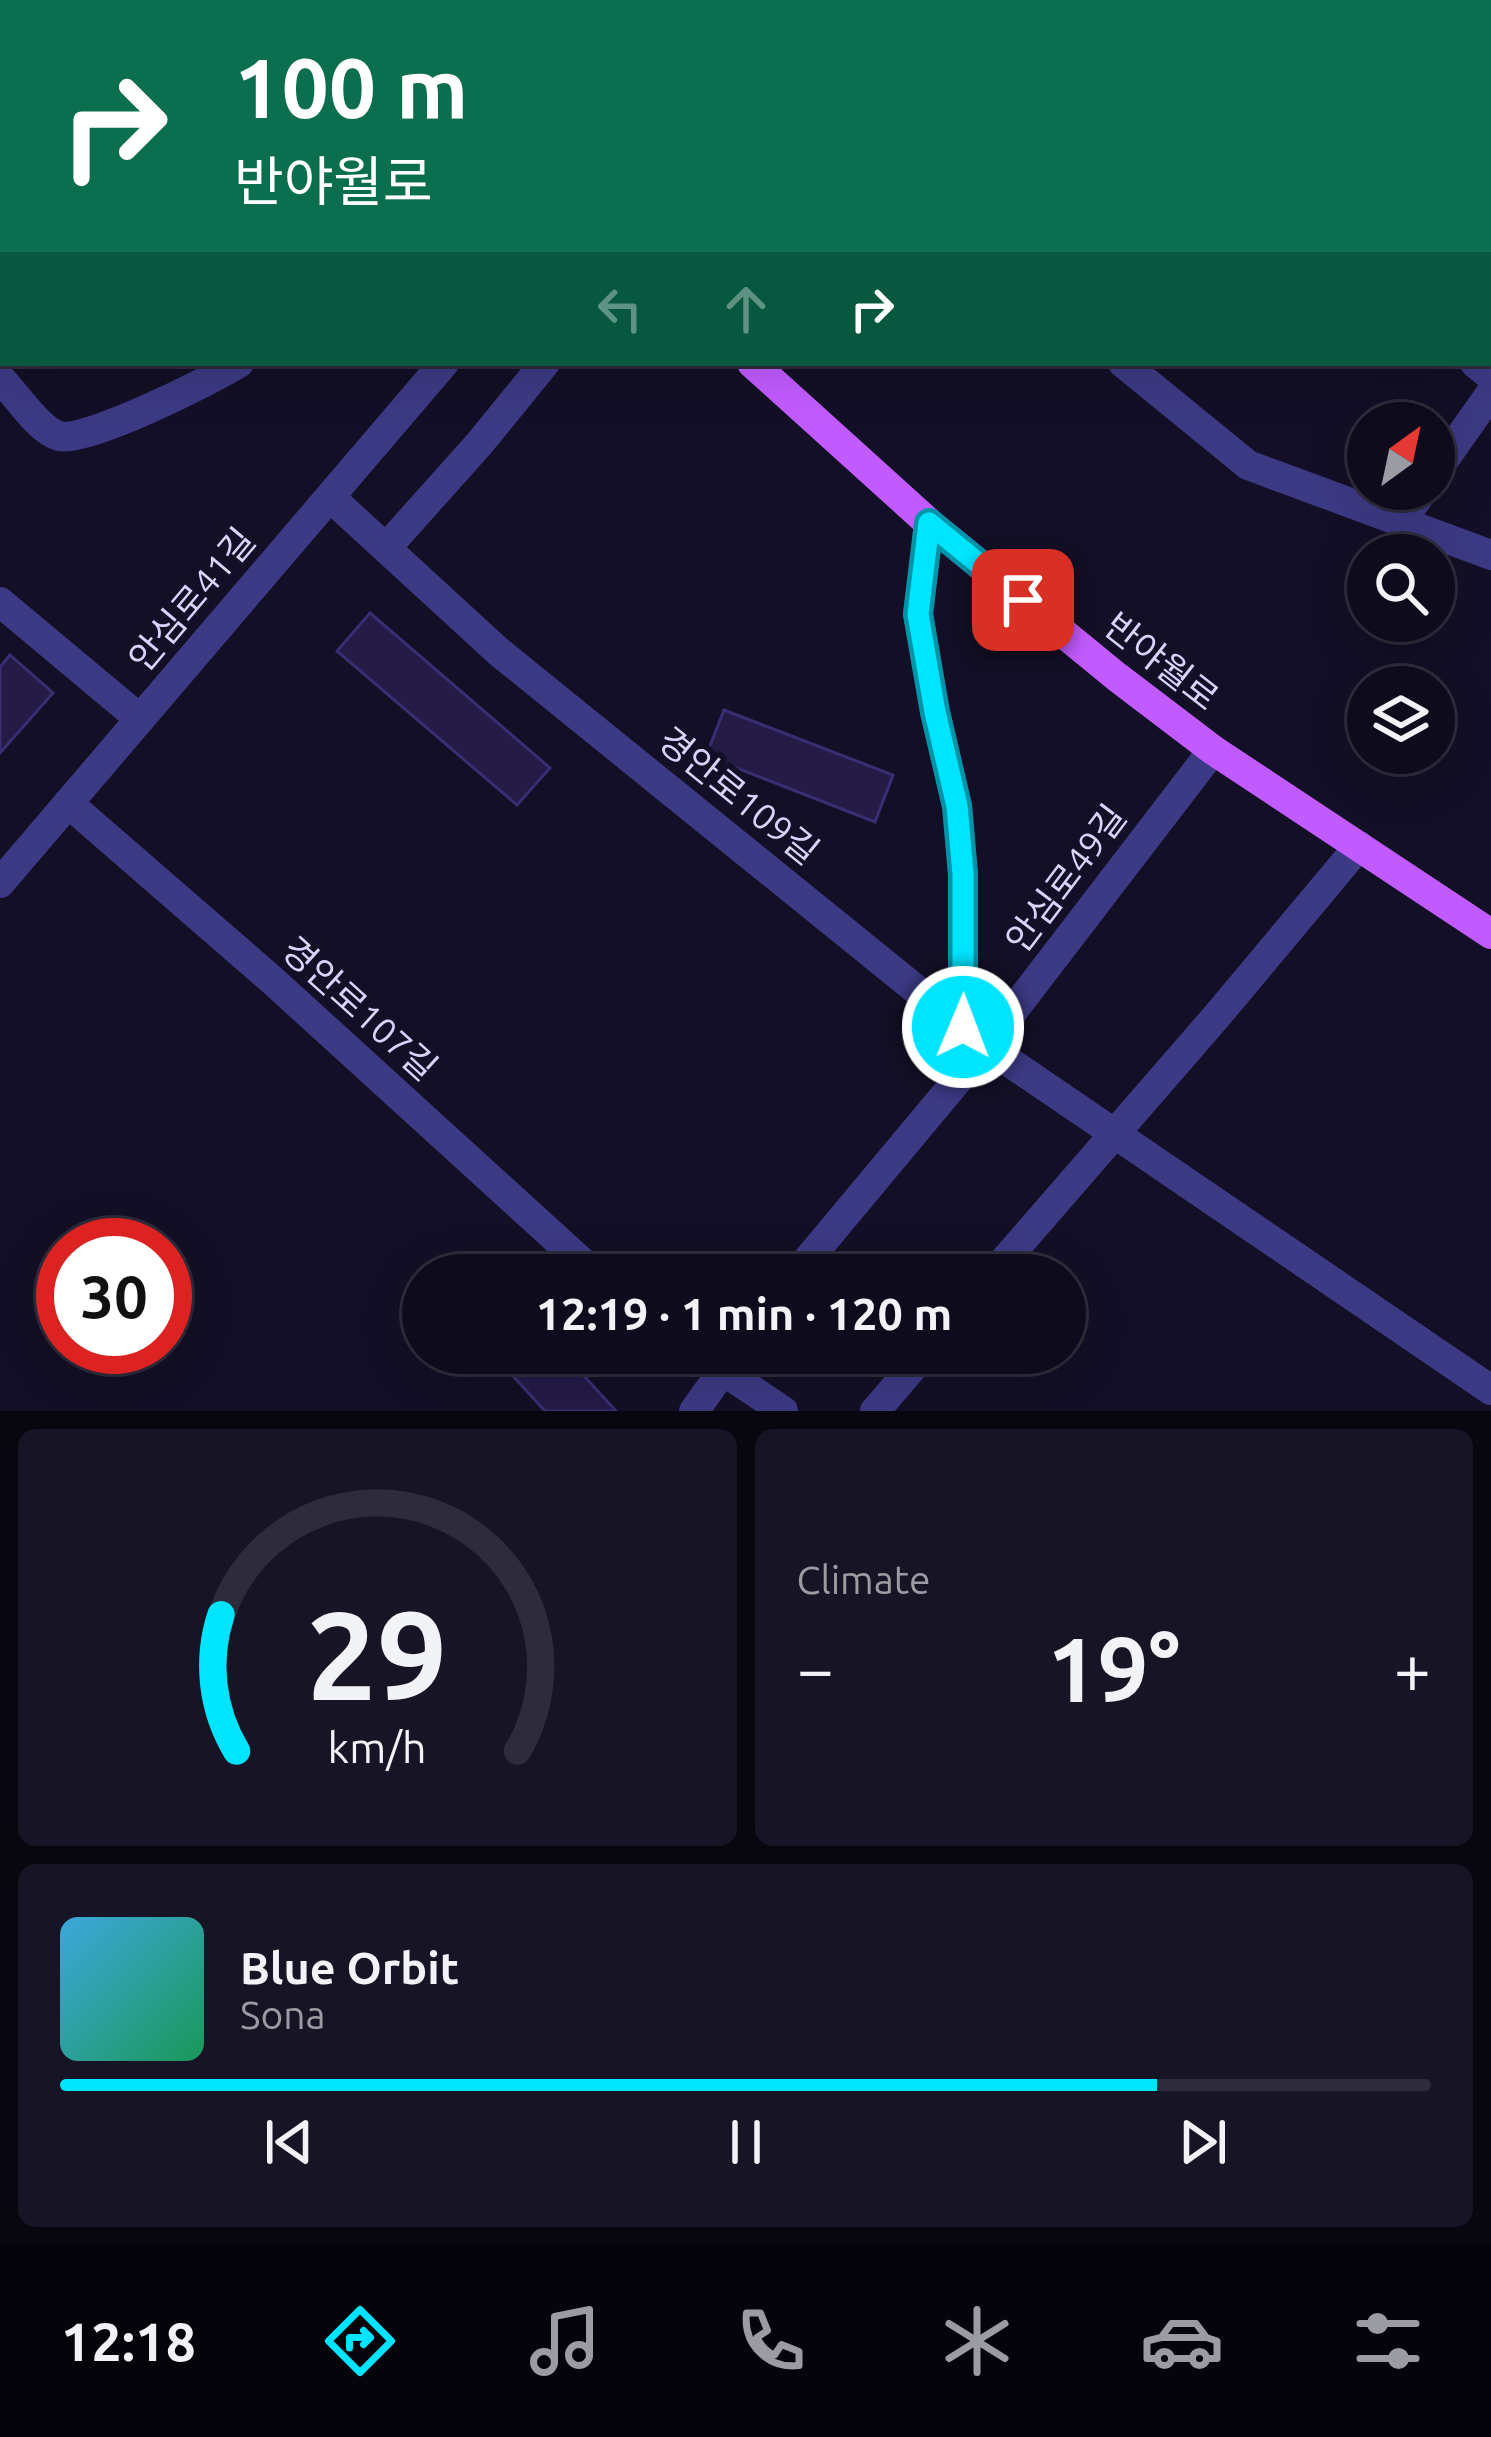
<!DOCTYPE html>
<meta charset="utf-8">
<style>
body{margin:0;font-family:Ubuntu,"Noto Sans KR",sans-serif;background:#171425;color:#f1f3f6;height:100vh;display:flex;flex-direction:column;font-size:45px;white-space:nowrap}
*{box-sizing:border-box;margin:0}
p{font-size:39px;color:#9b9ba3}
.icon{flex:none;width:66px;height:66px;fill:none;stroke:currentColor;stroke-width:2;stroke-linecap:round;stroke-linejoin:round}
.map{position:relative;height:1411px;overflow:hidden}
.panel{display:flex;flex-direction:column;gap:18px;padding:18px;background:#08060f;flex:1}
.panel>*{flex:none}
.top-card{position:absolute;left:0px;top:0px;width:1491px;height:366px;box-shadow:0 12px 48px #0002,0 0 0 3px #2e2b3b;background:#0b6e4f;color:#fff;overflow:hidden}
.needle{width:78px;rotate:33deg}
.controls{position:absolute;left:1347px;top:402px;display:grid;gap:24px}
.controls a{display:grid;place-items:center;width:108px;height:108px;border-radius:50%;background:#0e0b1c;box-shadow:0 12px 48px #0002,0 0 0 3px #2e2b3b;font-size:60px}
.speed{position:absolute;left:36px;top:1218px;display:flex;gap:24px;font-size:60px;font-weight:700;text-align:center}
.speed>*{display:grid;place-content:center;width:156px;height:156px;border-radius:50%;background:#0e0b1c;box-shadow:0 12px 48px #0002,0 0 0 3px #2e2b3b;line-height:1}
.speed .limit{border:18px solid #d22;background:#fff;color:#111}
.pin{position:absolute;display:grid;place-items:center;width:102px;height:102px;color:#fff;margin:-51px;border-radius:24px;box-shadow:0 6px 18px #0006}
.me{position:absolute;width:132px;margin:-66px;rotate:1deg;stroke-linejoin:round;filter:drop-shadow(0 0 9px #0008)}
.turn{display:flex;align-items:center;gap:42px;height:252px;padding:0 36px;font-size:54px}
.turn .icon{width:156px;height:156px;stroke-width:2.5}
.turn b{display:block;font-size:84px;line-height:102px}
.lanes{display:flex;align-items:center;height:114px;padding:0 36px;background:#0003;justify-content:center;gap:60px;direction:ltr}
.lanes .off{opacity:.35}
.big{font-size:90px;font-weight:700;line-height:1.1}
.panel .tile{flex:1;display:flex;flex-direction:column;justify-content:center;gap:18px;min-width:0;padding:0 42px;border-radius:18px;background:#171425}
.panel .dial{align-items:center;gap:0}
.dial svg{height:312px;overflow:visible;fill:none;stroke:#2e2b3b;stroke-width:7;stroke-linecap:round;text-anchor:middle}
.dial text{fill:#f1f3f6;stroke:none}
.song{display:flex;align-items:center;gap:36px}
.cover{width:144px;height:144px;border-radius:18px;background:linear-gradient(135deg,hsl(200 70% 55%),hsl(150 70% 35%))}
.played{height:12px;border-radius:6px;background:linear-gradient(90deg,#00e5ff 80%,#2e2b3b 80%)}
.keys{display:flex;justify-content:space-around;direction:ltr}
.heat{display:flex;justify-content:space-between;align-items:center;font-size:66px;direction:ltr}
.panel .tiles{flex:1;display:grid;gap:18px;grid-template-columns:1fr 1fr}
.tile:last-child{grid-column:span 2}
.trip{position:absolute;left:402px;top:1254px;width:684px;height:120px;border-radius:60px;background:#0e0b1c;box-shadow:0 12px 48px #0002,0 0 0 3px #2e2b3b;font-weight:700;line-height:120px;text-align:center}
.tab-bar{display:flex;height:192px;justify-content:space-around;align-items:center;background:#06040b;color:#9b9ba3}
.tab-bar .icon{width:84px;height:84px}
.tab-bar .active{color:#00e5ff}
.tab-bar b{font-size:54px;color:#f1f3f6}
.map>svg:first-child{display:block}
.building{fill:#241b47;stroke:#3b2d73;stroke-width:3}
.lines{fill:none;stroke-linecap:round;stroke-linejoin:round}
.minor{stroke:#3d3a85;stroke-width:30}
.major{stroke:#c25bff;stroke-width:30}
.route-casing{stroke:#0095a6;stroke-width:30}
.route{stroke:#00e5ff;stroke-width:21}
.labels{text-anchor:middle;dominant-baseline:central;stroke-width:12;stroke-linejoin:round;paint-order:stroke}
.street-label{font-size:36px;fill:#d9d4ff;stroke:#130f26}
</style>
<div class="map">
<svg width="1491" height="1411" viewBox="0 0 1491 1411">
<rect width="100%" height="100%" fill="#130f26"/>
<g class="building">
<path d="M 370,613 L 550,768 L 517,805 L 337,651 Z"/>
<path d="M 10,655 L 53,693 L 0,753 L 0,667 Z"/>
<path d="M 724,710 L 893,775 L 875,822 L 706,756 Z"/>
<path d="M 492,1353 L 563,1353 L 616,1411 L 545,1411 Z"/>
</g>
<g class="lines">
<g class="minor">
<path d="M 1030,0 L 1034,3"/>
<path d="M 1342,0 L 1344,3"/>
<path d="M 722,3 L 725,0"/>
<path d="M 924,3 L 926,0"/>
<path d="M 1488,194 L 1491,198"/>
<path d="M 1123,363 L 1248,465 L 1491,555"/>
<path d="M 1475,363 L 1491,376"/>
<path d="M 0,378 C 15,393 39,431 59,436 C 87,443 211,380 239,363"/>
<path d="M 1434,474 L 1491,393"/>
<path d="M 330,497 L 499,652 L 986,1046 L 1491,1390"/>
<path d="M 1401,522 L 1424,489"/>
<path d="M 929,523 L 918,614 L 935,712 L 957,806 L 963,874 L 963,1027"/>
<path d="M 386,548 L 479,444 L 545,363"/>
<path d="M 0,602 L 140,719"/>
<path d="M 68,803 L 272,980 L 596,1275"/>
<path d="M 0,883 L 444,363"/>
<path d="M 795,1275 L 986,1046 L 1213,750"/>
<path d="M 992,1275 L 1216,1017 L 1359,846"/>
<path d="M 697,1353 L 783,1411"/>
<path d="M 694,1411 L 733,1357"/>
<path d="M 875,1411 L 925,1353"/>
</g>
<g class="major">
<path d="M 328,0 L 331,3"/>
<path d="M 752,363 L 929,523 L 1117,677 L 1213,750 L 1491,934"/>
</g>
</g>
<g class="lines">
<g class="route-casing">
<path id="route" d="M 963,1027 L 963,874 L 957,806 L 935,712 L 918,614 L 929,523 L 1023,600"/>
</g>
<use href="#route" class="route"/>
</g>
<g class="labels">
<g class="street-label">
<text transform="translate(191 599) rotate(-50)">안심로41길</text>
<text transform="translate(1162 661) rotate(38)">반야월로</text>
<text transform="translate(739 795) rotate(39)">경안로109길</text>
<text transform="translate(1065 878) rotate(-53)">안심로49길</text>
<text transform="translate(360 1008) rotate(42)">경안로107길</text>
</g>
</g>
</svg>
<div class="controls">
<a><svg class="needle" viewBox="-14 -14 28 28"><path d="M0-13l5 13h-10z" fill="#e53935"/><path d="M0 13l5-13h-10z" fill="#9b9ba3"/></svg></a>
<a><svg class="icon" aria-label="search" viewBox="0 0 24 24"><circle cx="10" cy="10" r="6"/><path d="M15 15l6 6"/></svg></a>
<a><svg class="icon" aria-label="layers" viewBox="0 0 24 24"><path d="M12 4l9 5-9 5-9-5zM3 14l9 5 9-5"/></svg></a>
</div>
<div class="speed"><div class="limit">30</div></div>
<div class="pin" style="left:1023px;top:600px;background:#d93025"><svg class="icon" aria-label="arrive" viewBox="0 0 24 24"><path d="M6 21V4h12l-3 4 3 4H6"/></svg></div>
<svg class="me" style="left:963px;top:1027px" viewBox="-20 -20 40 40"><circle r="17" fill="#00e5ff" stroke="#fff" stroke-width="3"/><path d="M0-11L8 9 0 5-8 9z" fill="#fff"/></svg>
<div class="trip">12:19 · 1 min · 120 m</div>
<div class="top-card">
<div class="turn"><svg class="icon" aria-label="right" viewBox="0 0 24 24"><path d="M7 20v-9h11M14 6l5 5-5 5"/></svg><div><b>100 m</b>반야월로</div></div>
<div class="lanes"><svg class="icon off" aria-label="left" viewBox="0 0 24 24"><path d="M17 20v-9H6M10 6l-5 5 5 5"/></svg><svg class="icon off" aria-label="ahead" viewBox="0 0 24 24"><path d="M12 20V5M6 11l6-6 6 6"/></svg><svg class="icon" aria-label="right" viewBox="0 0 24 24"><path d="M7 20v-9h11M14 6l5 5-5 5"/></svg></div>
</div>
</div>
<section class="panel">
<div class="tiles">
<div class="tile dial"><svg viewBox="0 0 100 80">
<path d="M14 69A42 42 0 1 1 86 69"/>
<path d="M14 69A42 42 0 0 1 10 34" stroke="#00e5ff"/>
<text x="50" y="56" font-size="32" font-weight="700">29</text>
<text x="50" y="72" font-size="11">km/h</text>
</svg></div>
<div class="tile"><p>Climate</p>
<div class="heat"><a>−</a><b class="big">19°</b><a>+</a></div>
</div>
<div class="tile">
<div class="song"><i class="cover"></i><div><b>Blue Orbit</b><p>Sona</p></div></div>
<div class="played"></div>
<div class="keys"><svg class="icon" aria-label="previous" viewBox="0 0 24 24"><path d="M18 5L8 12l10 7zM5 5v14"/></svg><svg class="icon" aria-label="pause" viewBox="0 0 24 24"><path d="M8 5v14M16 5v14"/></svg><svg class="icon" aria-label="next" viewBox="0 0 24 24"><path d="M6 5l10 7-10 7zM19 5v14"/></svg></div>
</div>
</div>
</section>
<nav class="tab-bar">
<b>12:18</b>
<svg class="icon active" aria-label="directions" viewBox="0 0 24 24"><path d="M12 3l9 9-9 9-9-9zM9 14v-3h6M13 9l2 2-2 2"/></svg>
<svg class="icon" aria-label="music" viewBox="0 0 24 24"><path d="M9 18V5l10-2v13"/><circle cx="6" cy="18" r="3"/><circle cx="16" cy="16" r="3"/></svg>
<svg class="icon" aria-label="phone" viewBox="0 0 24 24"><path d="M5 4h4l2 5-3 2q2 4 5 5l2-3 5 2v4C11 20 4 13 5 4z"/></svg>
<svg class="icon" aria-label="climate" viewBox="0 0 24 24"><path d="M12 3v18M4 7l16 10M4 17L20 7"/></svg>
<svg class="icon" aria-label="car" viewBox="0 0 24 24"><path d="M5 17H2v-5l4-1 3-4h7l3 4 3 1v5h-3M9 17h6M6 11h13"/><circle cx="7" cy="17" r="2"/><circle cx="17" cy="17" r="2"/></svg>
<svg class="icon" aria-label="filters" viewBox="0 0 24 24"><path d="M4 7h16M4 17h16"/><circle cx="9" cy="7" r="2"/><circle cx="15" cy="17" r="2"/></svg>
</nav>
